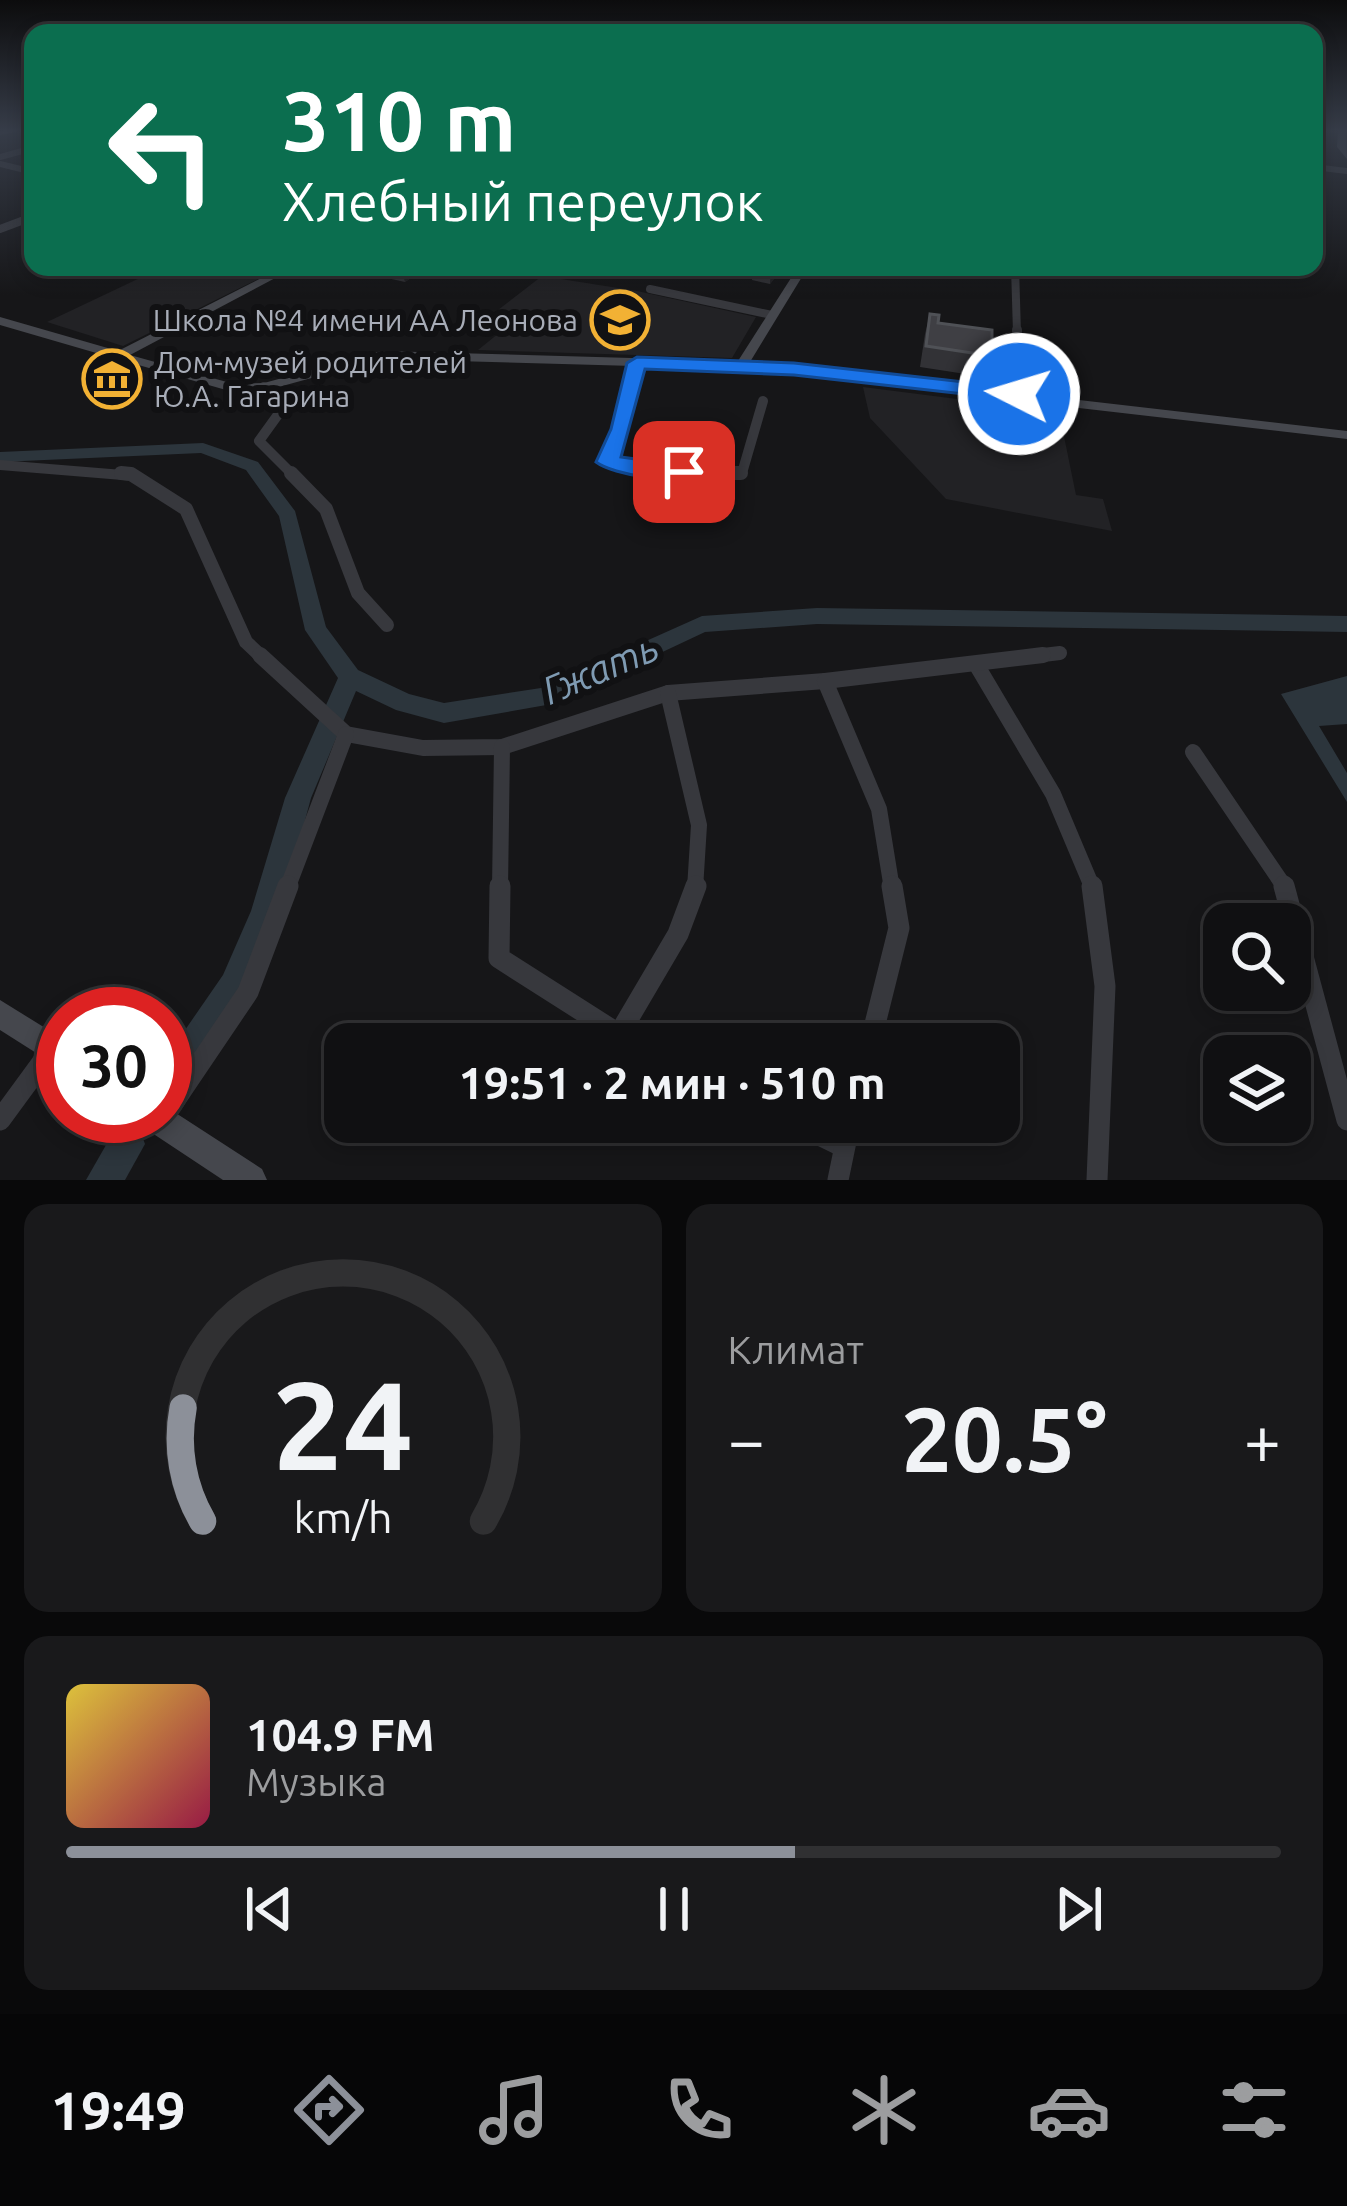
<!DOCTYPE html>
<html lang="ru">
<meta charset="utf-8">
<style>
body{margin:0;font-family:Ubuntu,sans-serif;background:#19191b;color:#f1f3f6;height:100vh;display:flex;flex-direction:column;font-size:45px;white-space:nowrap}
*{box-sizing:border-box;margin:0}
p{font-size:39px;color:#9c9d9f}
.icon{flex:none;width:66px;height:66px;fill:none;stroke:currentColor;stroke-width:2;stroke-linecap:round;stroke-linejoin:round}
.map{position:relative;height:1180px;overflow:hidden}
.sheet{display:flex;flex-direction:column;gap:24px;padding:24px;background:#09090a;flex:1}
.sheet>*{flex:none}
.hud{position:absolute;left:24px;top:24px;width:1299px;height:252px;border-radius:24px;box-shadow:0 6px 18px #0003,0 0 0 3px #303032;background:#0b6e4f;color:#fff;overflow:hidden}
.buttons{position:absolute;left:1203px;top:903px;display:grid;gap:24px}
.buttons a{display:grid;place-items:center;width:108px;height:108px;border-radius:24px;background:#101012;box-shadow:0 6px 18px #0003,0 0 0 3px #303032;font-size:60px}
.speed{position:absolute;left:36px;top:987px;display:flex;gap:24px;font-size:60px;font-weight:700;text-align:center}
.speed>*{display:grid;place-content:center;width:156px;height:156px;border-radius:50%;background:#101012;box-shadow:0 6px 18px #0003,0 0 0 3px #303032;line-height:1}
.speed .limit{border:18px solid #d22;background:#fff;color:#111}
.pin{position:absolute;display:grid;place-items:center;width:102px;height:102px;color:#fff;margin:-51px;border-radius:24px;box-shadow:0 6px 18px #0006}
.me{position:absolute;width:132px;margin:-66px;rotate:275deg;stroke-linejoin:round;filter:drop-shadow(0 0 9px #0008)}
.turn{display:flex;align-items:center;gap:42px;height:252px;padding:0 60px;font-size:54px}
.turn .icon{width:156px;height:156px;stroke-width:2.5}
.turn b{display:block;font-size:84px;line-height:102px}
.big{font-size:90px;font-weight:700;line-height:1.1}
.sheet .widget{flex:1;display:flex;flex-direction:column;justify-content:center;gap:18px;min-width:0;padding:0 42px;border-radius:24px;background:#19191b}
.sheet .dial{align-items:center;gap:0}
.dial svg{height:312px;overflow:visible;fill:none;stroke:#303032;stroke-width:7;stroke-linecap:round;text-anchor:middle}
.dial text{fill:#f1f3f6;stroke:none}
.song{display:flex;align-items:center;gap:36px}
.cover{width:144px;height:144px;border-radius:18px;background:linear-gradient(135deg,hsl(50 70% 55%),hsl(340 70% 35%))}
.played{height:12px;border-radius:6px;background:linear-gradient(90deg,#8c9099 60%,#303032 60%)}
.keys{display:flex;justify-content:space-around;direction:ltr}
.heat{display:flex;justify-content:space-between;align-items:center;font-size:66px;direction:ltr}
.sheet .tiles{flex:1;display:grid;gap:24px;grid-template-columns:1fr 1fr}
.widget:last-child{grid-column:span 2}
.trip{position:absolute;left:324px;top:1023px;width:696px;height:120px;border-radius:24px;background:#101012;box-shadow:0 6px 18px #0003,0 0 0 3px #303032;font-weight:700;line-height:120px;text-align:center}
.dock{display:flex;height:192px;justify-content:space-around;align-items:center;background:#060607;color:#9c9d9f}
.dock .icon{width:84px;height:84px}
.dock .active{color:#8c9099}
.dock b{font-size:54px;color:#f1f3f6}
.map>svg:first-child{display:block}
.built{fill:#222225}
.water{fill:#2c353c}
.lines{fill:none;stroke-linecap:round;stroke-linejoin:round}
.river{fill:#2c353c;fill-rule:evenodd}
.street-far5{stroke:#37383d;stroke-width:6}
.street-far4{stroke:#37383d;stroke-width:8}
.street-far3{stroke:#37383d;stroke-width:10}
.street-far2{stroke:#37383d;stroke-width:14}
.street-far1{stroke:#37383d;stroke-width:16}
.street{stroke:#37383d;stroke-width:21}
.secondary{fill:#45474d;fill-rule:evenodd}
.wall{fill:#323236}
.shaded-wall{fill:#212124}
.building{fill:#3f3f44;stroke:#4f5156;stroke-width:3}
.route{fill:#1a73e8;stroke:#114b97;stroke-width:3}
.labels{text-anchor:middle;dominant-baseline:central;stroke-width:12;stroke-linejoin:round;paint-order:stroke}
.far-poi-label{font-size:30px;fill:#a8adb8;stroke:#111113;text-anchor:end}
.water-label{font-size:39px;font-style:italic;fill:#7f9bb3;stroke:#111113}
</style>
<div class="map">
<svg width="1347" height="1180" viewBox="0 0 1347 1180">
<rect width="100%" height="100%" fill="#161618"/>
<g class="built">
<path d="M 163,267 L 282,267 L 123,346 L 47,322 Z"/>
<path d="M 542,276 L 637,291 L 756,317 L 732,358 L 478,350 L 504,329 L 481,323 Z"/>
<path d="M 863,387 L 1059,412 L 1076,495 L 1103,499 L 1112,531 L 946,499 L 870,418 Z"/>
</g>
<path class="water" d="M 1347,676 L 1347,724 L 1319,726 L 1347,773 L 1347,802 L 1281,694 Z"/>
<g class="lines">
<g class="river">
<path d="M 203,443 L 258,462 L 295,511 L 326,627 L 358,670 L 409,694 L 444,703 L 541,688 L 702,616 L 817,608 L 1347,616 L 1347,632 L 817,624 L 705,632 L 552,704 L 444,723 L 396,710 L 356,691 L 311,798 L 280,913 L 245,997 L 177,1101 L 165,1106 L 165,1059 L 223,975 L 251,911 L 285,798 L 338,678 L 305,630 L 279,516 L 246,470 L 201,453 L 0,462 L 0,452 Z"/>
<path d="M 127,1126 L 140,1131 L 145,1144 L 125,1180 L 86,1180 L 114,1131 Z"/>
</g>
<g class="street-far5">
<path d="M 0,157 L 33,148"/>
<path d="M 0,164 L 33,172"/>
<path d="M 1314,167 L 1347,171"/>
<path d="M 24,220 L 33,217"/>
</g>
<g class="street-far4">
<path d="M 0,229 L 32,217"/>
<path d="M 1015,267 L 1017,333"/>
<path d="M 650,289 L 772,315"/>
</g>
<g class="street-far3">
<path d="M 1017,330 L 1019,396"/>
<path d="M 637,363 L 608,462 L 718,476"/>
<path d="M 264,387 L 290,398 L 259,441 L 294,476"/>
<path d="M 0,465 L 135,476"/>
<path d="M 726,476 L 742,473 L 763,401"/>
</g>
<g class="street-far2">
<path d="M 121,473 L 131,474 L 186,509 L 246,642 L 263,658"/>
<path d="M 291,473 L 326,509 L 358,593 L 387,625"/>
<path d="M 695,473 L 741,473"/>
<path d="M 1018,658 L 1060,653"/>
</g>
<g class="street-far1">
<path d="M 260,655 L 346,734 L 423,748 L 502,747 L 668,693 L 825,681"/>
<path d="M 976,664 L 1053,794 L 1093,889"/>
<path d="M 668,693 L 699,825 L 695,889"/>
<path d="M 1193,752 L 1286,889"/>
<path d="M 287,889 L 346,734"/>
<path d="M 500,889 L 502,747"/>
<path d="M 892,889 L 879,809 L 825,681 L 1043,655"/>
</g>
<g class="street">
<path d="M 500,886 L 499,958 L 634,1044"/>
<path d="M 1092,886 L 1105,986 L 1097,1180"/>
<path d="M 1284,886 L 1347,1120"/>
<path d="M 618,1036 L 678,934 L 696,886"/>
<path d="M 870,1044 L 899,928 L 892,886"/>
<path d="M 165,1115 L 248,992 L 288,886"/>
<path d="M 0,1120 L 52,1049"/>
<path d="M 793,1122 L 844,1147"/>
<path d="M 838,1180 L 850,1122"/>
</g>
<g class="secondary">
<path d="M 17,130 L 16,132 L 0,135 L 0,131 Z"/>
<path d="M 1338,130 L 1346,130 L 1347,159 L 1337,147 Z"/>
<path d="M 283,267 L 296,267 L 130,355 L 234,384 L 264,383 L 381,351 L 738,361 L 798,267 L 808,267 L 750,362 L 1347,431 L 1347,439 L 742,369 L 381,359 L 264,391 L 233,392 L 121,360 L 112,360 L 110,357 L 0,325 L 0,317 L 118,351 Z"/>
<path d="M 0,1000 L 63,1039 L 63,1070 L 0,1030 Z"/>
<path d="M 165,1106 L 262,1169 L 267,1180 L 223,1180 L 143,1127 L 139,1116 L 165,1116 Z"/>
</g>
</g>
<g class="wall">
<path d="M 375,267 L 413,267 L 415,275 L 405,282 L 378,276 Z"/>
<path d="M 576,267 L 609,267 L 599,272 Z"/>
<path d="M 753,267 L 783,267 L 770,284 L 752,280 Z"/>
<path d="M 930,314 L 938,323 L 992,356 L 985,377 L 920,367 L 925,334 Z"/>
</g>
<g class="shaded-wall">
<path d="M 401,267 L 413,267 L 415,275 L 405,282 Z"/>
<path d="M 773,267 L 783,267 L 770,284 L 771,269 Z"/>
</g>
<path class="building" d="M 930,314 L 939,315 L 938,323 L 992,330 L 992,356 L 926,346 Z"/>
<linearGradient id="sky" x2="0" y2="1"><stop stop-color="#0c0c0d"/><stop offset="0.44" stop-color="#363c48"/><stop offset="1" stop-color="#363c48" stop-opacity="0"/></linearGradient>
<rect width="1347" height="295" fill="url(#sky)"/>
<path class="route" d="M 637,357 L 794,363 L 1019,388 L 1029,394 L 1019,400 L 794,375 L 645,369 L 621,457 L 693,467 L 696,472 C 679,486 613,475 596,462 L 611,429 L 627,363 Z"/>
<defs>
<g id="school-ring" transform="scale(3)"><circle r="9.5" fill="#111113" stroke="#f2b134" stroke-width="1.5"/><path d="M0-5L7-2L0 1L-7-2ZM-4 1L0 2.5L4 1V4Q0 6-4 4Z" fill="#f2b134"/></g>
<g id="museum-ring" transform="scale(3)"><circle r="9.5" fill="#111113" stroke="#f2b134" stroke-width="1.5"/><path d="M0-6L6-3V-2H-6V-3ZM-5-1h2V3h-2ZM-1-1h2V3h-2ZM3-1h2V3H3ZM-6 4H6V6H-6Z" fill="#f2b134"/></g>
</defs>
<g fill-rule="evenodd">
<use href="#school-ring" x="620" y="320"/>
<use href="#museum-ring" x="112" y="379"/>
</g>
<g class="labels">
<g class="far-poi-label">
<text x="578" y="320">Школа №4 имени АА Леонова</text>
<text x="154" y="362" text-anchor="start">Дом-музей родителей<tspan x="154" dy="34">Ю.А. Гагарина</tspan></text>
</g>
<g class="water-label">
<text transform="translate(600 668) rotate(-23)">Гжать</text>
</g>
</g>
</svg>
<div class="buttons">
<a><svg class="icon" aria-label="search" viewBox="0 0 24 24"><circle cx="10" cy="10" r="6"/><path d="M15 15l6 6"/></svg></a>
<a><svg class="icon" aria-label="layers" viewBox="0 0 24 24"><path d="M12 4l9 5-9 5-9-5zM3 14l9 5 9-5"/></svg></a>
</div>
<div class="speed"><div class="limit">30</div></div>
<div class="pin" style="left:684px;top:472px;background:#d93025"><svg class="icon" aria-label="arrive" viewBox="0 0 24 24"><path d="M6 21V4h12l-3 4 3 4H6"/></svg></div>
<svg class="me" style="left:1019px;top:394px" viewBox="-20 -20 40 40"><circle r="17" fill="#1a73e8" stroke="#fff" stroke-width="3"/><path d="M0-11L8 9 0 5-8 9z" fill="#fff"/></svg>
<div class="trip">19:51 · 2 мин · 510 m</div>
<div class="hud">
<div class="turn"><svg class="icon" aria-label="left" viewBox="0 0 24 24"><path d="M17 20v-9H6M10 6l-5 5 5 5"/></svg><div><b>310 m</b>Хлебный переулок</div></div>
</div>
</div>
<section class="sheet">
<div class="tiles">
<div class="widget dial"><svg viewBox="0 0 100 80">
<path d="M14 69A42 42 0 1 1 86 69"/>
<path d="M14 69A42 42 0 0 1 9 40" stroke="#8c9099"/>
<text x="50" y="56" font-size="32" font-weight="700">24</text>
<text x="50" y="72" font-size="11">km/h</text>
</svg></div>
<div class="widget"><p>Климат</p>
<div class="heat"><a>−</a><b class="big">20.5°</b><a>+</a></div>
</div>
<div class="widget">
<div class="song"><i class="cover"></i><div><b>104.9 FM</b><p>Музыка</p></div></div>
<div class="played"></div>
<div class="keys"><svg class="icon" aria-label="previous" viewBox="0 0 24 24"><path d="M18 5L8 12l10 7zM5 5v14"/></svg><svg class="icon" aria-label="pause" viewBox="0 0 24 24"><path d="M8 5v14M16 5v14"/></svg><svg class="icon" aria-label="next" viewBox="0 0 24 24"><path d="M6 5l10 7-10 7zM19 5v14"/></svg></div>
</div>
</div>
</section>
<nav class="dock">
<b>19:49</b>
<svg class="icon active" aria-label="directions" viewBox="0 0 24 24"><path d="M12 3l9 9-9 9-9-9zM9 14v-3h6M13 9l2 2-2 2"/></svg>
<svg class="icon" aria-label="music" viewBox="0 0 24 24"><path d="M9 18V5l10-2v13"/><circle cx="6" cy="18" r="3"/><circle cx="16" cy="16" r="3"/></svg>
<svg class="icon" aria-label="phone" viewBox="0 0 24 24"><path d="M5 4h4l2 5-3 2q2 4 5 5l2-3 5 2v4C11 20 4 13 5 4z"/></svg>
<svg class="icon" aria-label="climate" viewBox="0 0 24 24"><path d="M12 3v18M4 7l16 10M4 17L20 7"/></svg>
<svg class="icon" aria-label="car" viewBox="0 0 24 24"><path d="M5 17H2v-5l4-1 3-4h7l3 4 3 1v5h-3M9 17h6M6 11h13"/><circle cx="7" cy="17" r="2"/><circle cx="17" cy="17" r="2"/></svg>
<svg class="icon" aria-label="filters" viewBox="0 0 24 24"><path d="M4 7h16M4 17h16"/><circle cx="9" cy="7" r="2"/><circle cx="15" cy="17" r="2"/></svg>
</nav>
